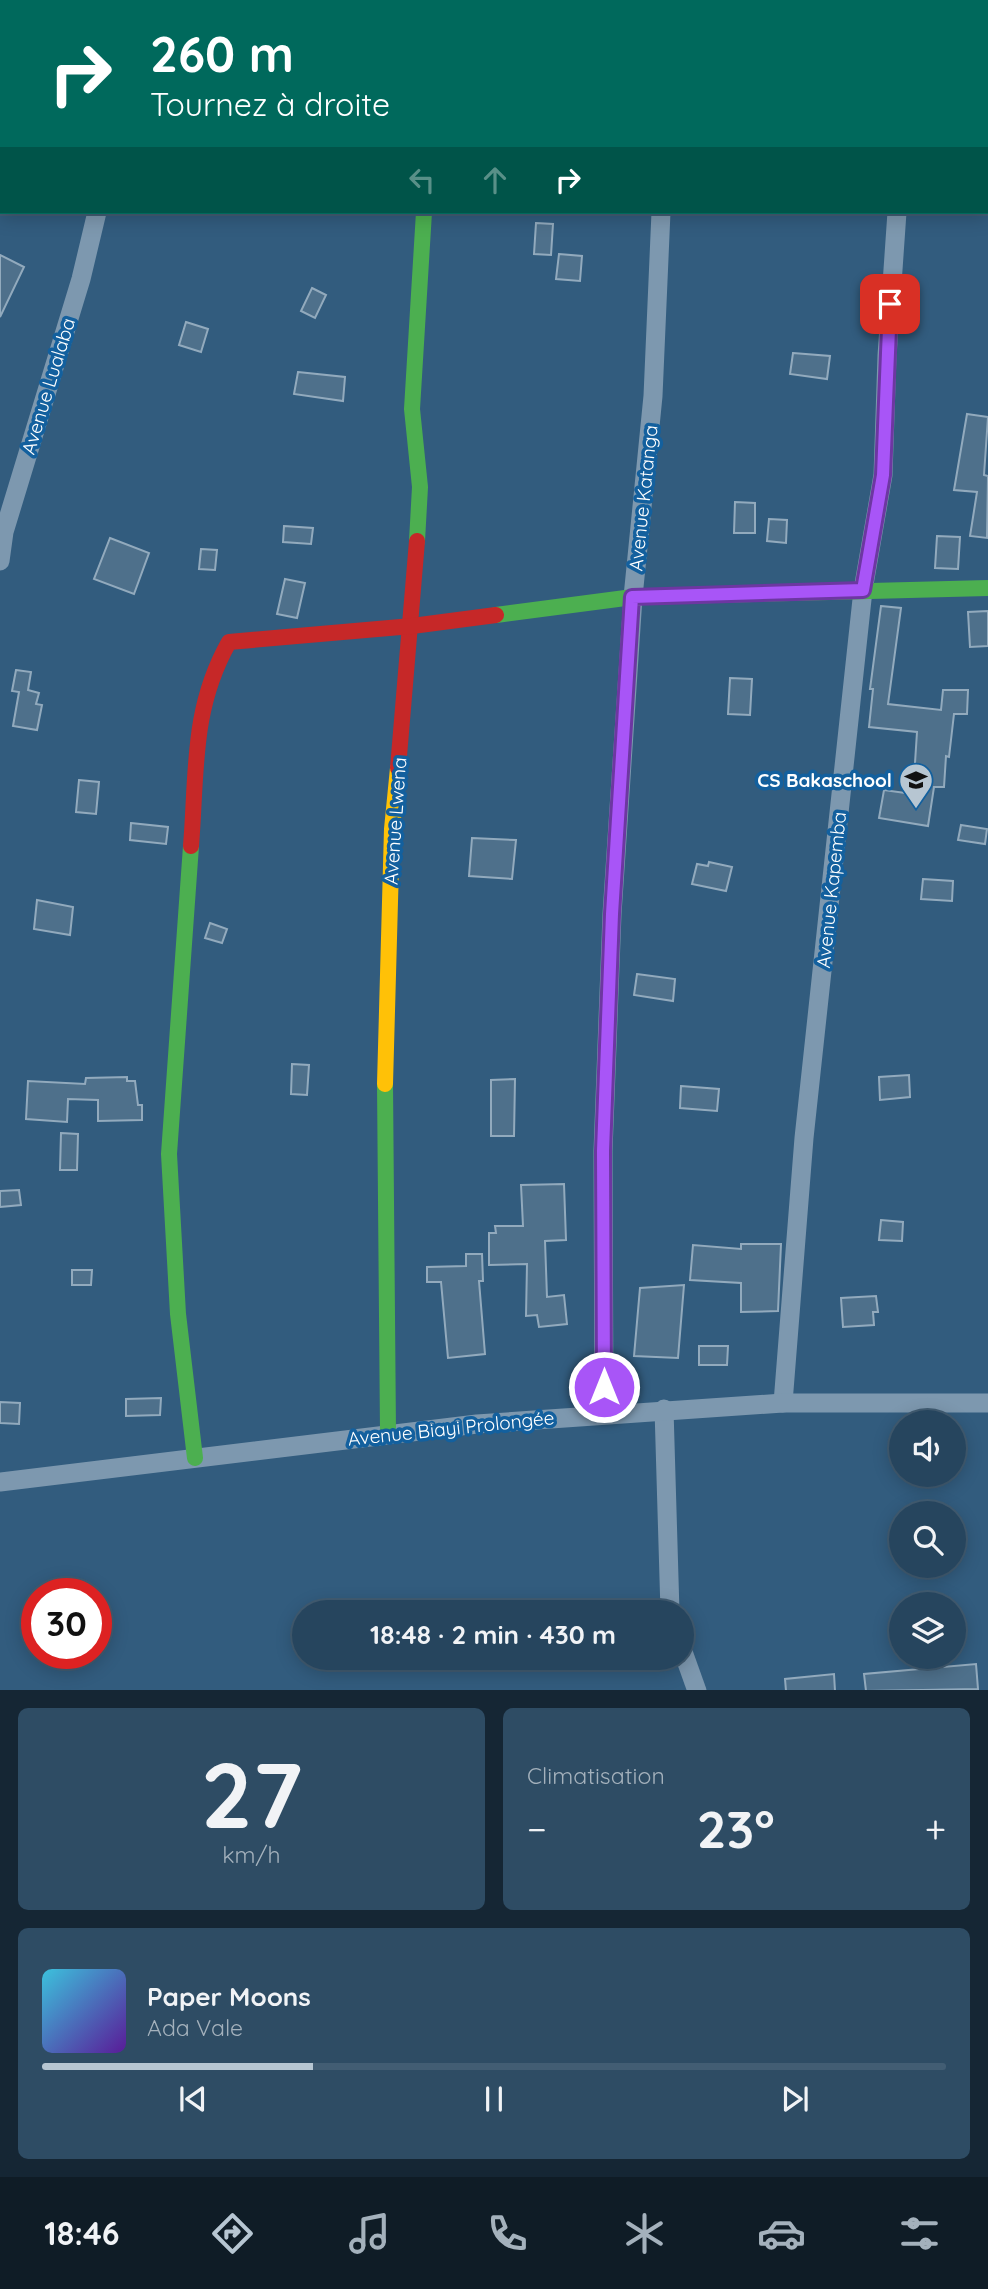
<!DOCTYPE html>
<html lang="fr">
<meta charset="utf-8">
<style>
body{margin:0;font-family:Quicksand,sans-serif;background:#2e4c64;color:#f1f3f6;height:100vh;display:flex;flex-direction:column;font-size:26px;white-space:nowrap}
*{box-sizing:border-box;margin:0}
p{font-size:23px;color:#a4b1bc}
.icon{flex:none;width:38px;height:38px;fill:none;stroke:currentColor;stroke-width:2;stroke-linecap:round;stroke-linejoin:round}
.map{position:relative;height:1690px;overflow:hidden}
.sheet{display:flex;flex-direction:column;gap:18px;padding:18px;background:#152634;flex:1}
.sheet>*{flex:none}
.banner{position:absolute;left:0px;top:0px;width:989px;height:214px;box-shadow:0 4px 18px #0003,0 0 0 2px #425d73;background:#00695c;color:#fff;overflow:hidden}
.fabs{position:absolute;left:889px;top:1410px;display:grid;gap:14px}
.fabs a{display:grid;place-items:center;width:77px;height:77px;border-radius:50%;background:#26455e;box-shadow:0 4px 18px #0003,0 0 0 2px #425d73;font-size:35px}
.speed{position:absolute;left:21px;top:1578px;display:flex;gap:14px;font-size:35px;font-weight:700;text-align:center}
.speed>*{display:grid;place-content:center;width:91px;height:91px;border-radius:50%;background:#26455e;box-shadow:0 4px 18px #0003,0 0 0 2px #425d73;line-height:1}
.speed .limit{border:10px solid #d22;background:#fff;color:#111}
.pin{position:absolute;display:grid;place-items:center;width:60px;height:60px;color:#fff;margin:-30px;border-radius:14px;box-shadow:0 4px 10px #0006}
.me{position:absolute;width:77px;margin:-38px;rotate:0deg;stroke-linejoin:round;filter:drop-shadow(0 0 5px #0008)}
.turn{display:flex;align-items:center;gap:24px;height:147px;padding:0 35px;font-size:32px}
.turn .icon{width:91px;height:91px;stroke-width:2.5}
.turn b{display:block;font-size:49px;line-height:60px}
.lanes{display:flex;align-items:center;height:66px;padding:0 35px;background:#0003;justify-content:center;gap:35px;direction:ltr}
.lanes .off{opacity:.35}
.big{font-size:52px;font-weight:700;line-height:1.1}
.sheet .widget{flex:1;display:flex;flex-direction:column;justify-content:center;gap:10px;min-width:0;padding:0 24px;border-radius:10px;background:#2e4c64}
.sheet .dial{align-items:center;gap:0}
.dial b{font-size:91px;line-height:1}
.song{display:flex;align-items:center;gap:21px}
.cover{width:84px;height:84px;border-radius:10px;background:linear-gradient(135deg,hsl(190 70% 55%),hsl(270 70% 35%))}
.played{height:7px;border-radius:4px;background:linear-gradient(90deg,#b7c6d2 30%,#425d73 30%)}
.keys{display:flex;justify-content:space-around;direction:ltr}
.heat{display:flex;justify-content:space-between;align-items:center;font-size:38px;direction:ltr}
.sheet .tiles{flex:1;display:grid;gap:18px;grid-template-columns:1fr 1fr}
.widget:last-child{grid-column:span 2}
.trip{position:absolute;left:292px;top:1600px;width:402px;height:70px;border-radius:35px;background:#26455e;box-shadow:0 4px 18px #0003,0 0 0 2px #425d73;font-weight:700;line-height:70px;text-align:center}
.tabs{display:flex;height:112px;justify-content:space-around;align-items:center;background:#0f1c26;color:#a4b1bc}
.tabs .icon{width:49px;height:49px}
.tabs .current{color:#b7c6d2}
.tabs b{font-size:32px;color:#f1f3f6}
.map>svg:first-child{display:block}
.building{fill:#4e708b;stroke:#92aabd;stroke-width:2}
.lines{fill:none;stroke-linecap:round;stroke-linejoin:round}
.street{stroke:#7d98af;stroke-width:19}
.fast{stroke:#4caf50;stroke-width:16}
.slow{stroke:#ffc107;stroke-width:16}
.jam{stroke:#c62828;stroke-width:16}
.route-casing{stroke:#6d37a1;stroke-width:18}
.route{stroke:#a855f7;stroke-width:12}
.labels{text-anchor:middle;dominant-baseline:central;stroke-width:7;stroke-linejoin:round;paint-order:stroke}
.street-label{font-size:19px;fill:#fff;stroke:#13609e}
.poi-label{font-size:19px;font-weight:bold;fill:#fff;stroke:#13609e;text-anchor:end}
</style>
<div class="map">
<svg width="988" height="1691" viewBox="0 0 988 1691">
<rect width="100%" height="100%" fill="#325c7e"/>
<g class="building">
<path d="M 536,223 L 553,224 L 551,255 L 534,254 Z"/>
<path d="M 559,254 L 582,256 L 580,281 L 556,279 Z"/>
<path d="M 0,255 L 24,267 L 0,317 Z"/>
<path d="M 312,288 L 326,295 L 315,318 L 301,311 Z"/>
<path d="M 186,322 L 208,329 L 201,352 L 179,345 Z"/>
<path d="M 793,353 L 830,356 L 827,379 L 790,374 Z"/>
<path d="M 298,372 L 345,377 L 343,401 L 294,394 Z"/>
<path d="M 967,414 L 988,417 L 984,475 L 988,476 L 987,538 L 970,536 L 977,492 L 954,490 Z"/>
<path d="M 735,502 L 755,503 L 755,533 L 734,533 Z"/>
<path d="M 769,519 L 787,520 L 786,543 L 767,541 Z"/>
<path d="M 284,526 L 313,528 L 311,544 L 283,542 Z"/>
<path d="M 937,536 L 960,537 L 958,569 L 935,568 Z"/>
<path d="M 110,538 L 149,553 L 134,594 L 94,579 Z"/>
<path d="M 201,549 L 217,550 L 215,570 L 199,569 Z"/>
<path d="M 285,579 L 305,583 L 297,618 L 277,614 Z"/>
<path d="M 881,606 L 901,608 L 888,704 L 941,710 L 943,690 L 968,690 L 967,714 L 954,714 L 949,757 L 946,756 L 944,787 L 934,787 L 928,826 L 879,818 L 884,790 L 913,794 L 917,732 L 869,727 L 873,689 L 870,689 Z"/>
<path d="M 988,611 L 988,646 L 970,647 L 968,612 Z"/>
<path d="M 16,670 L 31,672 L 28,690 L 39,693 L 36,704 L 42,705 L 37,730 L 13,726 L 19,692 L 12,691 Z"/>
<path d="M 730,678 L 752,679 L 750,715 L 728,714 Z"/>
<path d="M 79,780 L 99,782 L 96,814 L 76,812 Z"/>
<path d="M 131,823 L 168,827 L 166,844 L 130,840 Z"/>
<path d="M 961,825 L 987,829 L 985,844 L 958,840 Z"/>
<path d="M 472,838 L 516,840 L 512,879 L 469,876 Z"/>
<path d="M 709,862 L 732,867 L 726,891 L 692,884 L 697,864 L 708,866 Z"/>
<path d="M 923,879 L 953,881 L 952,901 L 921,899 Z"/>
<path d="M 37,900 L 73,907 L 70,935 L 34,929 Z"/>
<path d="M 210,923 L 227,929 L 222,943 L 205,938 Z"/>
<path d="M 637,974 L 675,979 L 673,1001 L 634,995 Z"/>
<path d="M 292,1064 L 309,1065 L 307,1095 L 291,1094 Z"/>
<path d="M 909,1075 L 910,1097 L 880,1100 L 879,1077 Z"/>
<path d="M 127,1077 L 127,1081 L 135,1081 L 138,1105 L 142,1105 L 142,1120 L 98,1121 L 98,1100 L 68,1099 L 67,1122 L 26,1119 L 28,1081 L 85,1084 L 86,1078 Z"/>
<path d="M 515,1079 L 514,1136 L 491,1136 L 491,1080 Z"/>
<path d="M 681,1086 L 719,1089 L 717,1111 L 680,1108 Z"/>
<path d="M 61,1133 L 78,1134 L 77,1170 L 60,1170 Z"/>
<path d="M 564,1184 L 566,1240 L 545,1241 L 547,1297 L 564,1295 L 567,1324 L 539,1327 L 537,1315 L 526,1316 L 527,1264 L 489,1265 L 489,1233 L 496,1233 L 495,1226 L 523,1226 L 521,1185 Z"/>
<path d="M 19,1190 L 21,1205 L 0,1207 L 0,1191 Z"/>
<path d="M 881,1220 L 903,1222 L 902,1241 L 879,1240 Z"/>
<path d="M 741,1244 L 781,1244 L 778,1311 L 741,1312 L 741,1283 L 690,1280 L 693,1245 L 741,1249 Z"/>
<path d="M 466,1254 L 482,1254 L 483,1281 L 479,1281 L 485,1354 L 448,1358 L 441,1282 L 427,1282 L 427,1267 L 466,1266 Z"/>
<path d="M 72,1270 L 92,1270 L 91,1285 L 72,1285 Z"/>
<path d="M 684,1285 L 678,1358 L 634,1356 L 640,1288 Z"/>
<path d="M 876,1296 L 878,1312 L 873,1312 L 874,1325 L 843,1327 L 841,1298 Z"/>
<path d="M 699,1346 L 728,1346 L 727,1365 L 699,1365 Z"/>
<path d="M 161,1398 L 160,1415 L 126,1416 L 126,1399 Z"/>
<path d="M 0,1402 L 20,1403 L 19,1424 L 0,1423 Z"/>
<path d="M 976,1664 L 978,1689 L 866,1691 L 864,1674 Z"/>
<path d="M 834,1674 L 835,1691 L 786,1691 L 785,1679 Z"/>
</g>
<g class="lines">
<g class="street">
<path d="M 147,2 L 147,0"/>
<path d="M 450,2 L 451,0"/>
<path d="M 680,2 L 680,0"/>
<path d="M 913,2 L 913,0"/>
<path d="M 0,561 L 4,532 L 81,279 L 97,212"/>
<path d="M 783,1403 L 804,1138 L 863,590 L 883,475 L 887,356 L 897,212"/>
<path d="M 664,1409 L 670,1612"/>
<path d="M 604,1414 L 603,1151 L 612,914 L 633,597 L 653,396 L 661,212"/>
<path d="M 0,1482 L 477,1424 L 783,1403 L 988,1403"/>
<path d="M 682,1649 L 697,1691"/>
</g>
<g class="fast">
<path d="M 417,541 L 420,487 L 412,409 L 424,212"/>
<path d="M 496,615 L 633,597 L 988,588"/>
<path d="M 191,846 L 169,1154 L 178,1314 L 195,1458"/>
<path d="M 385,1084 L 388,1432"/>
</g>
<path class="slow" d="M 385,1084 L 392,829 L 398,768"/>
<g class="jam">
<path d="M 398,768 L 417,541"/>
<path d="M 191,846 C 197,773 191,709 229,642 L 412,626 L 496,615"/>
</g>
</g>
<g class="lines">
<g class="route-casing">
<path id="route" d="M 604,1387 L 603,1151 L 612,914 L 632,597 L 863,590 L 883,475 L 890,304"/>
</g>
<use href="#route" class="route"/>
</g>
<defs>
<g id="school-pin" transform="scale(1.75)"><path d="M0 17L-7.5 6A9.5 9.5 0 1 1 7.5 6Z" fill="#b7c6d2" stroke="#13609e"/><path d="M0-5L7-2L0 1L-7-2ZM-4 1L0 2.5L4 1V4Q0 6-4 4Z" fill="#111"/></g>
</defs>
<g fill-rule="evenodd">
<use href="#school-pin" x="916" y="780"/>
</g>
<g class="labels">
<g class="street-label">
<text transform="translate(48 386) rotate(-73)">Avenue Lualaba</text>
<text transform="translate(643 498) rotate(-84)">Avenue Katanga</text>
<text transform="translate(395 821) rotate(-86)">Avenue Lwena</text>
<text transform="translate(831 890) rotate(-84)">Avenue Kapemba</text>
<text transform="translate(451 1428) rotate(-6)">Avenue Biayi Prolongée</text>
</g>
<g class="poi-label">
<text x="892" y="780">CS Bakaschool</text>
</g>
</g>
</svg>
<div class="fabs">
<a><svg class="icon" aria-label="sound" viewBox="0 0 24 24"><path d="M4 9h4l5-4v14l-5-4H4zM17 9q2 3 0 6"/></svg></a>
<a><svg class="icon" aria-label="search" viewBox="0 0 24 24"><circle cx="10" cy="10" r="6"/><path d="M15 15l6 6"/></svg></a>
<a><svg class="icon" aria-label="layers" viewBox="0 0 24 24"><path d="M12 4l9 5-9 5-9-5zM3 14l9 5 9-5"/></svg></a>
</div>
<div class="speed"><div class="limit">30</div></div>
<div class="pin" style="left:890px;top:304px;background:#d93025"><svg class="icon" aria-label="arrive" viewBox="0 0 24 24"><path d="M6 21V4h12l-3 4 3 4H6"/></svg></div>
<svg class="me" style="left:604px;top:1387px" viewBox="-20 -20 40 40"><circle r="17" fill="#a855f7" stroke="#fff" stroke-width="3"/><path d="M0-11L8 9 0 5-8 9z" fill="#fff"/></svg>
<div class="trip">18:48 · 2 min · 430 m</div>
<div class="banner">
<div class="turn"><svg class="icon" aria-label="right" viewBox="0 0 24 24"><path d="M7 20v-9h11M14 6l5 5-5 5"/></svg><div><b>260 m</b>Tournez à droite</div></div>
<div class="lanes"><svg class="icon off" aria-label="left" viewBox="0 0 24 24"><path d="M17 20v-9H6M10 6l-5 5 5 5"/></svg><svg class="icon off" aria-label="ahead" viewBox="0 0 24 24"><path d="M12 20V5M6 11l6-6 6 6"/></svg><svg class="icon" aria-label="right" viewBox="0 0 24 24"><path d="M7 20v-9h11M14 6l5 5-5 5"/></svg></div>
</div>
</div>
<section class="sheet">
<div class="tiles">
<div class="widget dial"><b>27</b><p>km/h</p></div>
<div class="widget"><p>Climatisation</p>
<div class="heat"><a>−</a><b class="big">23°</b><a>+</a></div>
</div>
<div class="widget">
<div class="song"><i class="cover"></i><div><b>Paper Moons</b><p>Ada Vale</p></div></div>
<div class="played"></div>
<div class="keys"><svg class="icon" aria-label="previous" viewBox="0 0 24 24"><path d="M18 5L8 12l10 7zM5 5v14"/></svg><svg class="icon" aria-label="pause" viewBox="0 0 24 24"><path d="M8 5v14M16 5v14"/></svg><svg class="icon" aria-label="next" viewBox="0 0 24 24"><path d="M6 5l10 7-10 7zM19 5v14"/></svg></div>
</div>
</div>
</section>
<nav class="tabs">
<b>18:46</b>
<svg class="icon current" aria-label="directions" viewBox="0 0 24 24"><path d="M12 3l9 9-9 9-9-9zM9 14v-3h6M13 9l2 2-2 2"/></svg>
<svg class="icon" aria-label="music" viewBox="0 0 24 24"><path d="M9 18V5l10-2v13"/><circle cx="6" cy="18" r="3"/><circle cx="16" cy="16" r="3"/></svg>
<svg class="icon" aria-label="phone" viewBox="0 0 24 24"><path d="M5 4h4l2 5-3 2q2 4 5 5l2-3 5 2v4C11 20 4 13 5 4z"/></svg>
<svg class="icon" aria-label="climate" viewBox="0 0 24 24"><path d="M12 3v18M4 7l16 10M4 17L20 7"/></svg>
<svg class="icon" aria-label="car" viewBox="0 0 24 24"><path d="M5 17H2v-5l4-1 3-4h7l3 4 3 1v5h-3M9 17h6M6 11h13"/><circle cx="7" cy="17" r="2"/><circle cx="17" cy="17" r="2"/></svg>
<svg class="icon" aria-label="filters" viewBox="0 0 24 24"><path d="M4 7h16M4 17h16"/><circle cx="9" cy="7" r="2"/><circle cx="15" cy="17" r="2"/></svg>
</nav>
